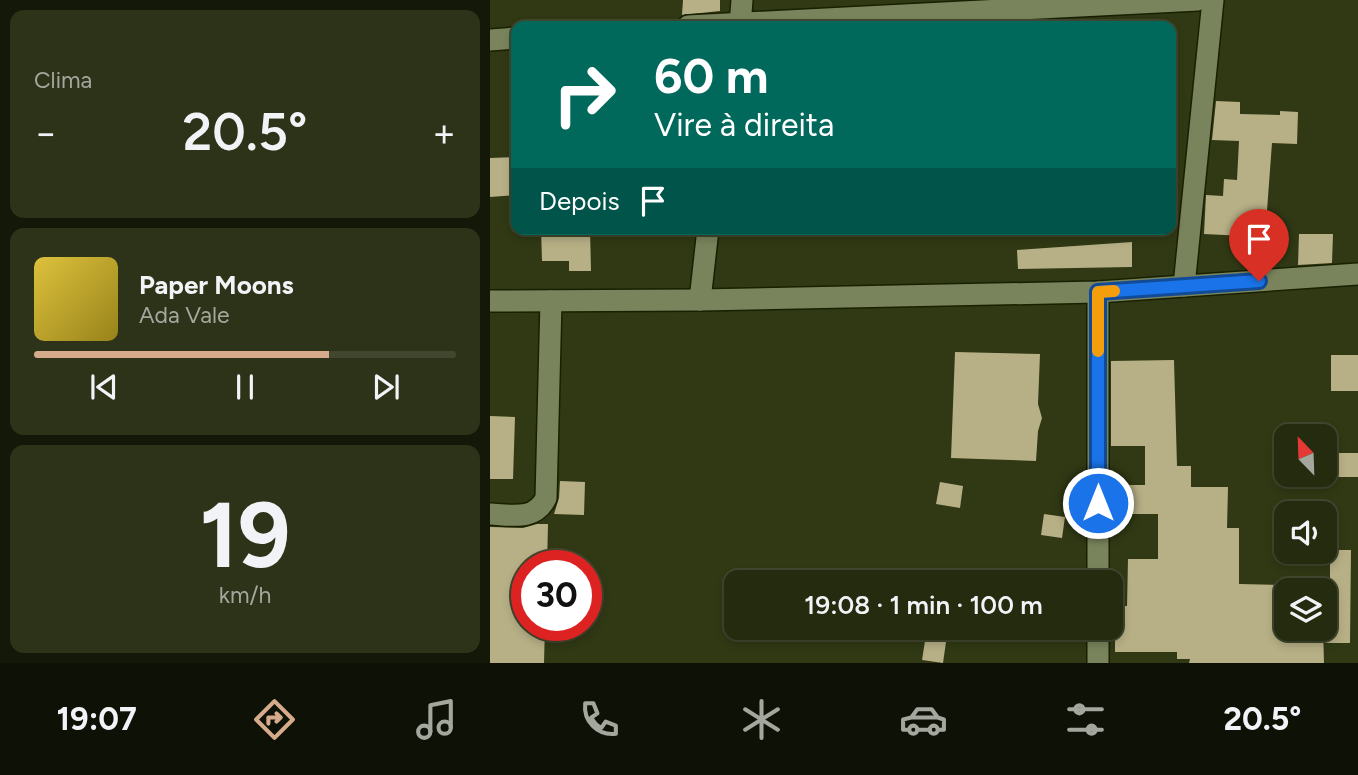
<!DOCTYPE html>
<html lang="pt">
<meta charset="utf-8">
<style>
body{margin:0;font-family:Figtree,sans-serif;background:#2c3318;color:#f1f3f6;height:100vh;display:flex;flex-direction:column;font-size:26px;white-space:nowrap}
*{box-sizing:border-box;margin:0}
p{font-size:23px;color:#a3a79e}
.icon{flex:none;width:38px;height:38px;fill:none;stroke:currentColor;stroke-width:2;stroke-linecap:round;stroke-linejoin:round}
.map{position:relative;flex:1;overflow:hidden}
.panel{display:flex;flex-direction:column;gap:10px;padding:10px;background:#141808;width:490px}
.panel>*{flex:none}
.hud{position:absolute;left:21px;top:21px;width:665px;height:214px;border-radius:14px;box-shadow:0 4px 10px #0003,0 0 0 2px #41472f;background:#00695c;color:#fff;overflow:hidden}
.needle{width:46px;rotate:337deg}
.tools{position:absolute;left:784px;top:424px;display:grid;gap:14px}
.tools a{display:grid;place-items:center;width:63px;height:63px;border-radius:14px;background:#242b0f;box-shadow:0 4px 10px #0003,0 0 0 2px #41472f;font-size:35px}
.speed{position:absolute;left:21px;top:550px;display:flex;gap:14px;font-size:35px;font-weight:700;text-align:center}
.speed>*{display:grid;place-content:center;width:91px;height:91px;border-radius:50%;background:#242b0f;box-shadow:0 4px 10px #0003,0 0 0 2px #41472f;line-height:1}
.speed .limit{border:10px solid #d22;background:#fff;color:#111}
.pin{position:absolute;display:grid;place-items:center;width:60px;height:60px;color:#fff;margin:-72px -30px;border-radius:50% 50% 50% 0;rotate:-45deg;box-shadow:0 0 7px #0007}
.pin .icon{rotate:45deg}
.me{position:absolute;width:77px;margin:-38px;rotate:0deg;stroke-linejoin:round;filter:drop-shadow(0 0 5px #0008)}
.turn{display:flex;align-items:center;gap:24px;height:147px;padding:0 28px;font-size:32px}
.turn .icon{width:91px;height:91px;stroke-width:2.5}
.turn b{display:block;font-size:49px;line-height:60px}
.then{display:flex;align-items:center;height:66px;padding:0 28px;background:#0003;gap:14px;font-size:26px}
.big{font-size:52px;font-weight:600;line-height:1.1}
.panel .card{flex:1;display:flex;flex-direction:column;justify-content:center;gap:10px;min-width:0;padding:0 24px;border-radius:14px;background:#2c3318}
.panel .dial{align-items:center;gap:0}
.dial b{font-size:91px;line-height:1}
.song{display:flex;align-items:center;gap:21px}
.cover{width:84px;height:84px;border-radius:10px;background:linear-gradient(135deg,hsl(50 70% 55%),hsl(50 70% 35%))}
.played{height:7px;border-radius:4px;background:linear-gradient(90deg,#d6ab8b 70%,#41472f 70%)}
.keys{display:flex;justify-content:space-around;direction:ltr}
.heat{display:flex;justify-content:space-between;align-items:center;font-size:38px;direction:ltr}
.trip{position:absolute;left:234px;top:570px;width:399px;height:70px;border-radius:14px;background:#242b0f;box-shadow:0 4px 10px #0003,0 0 0 2px #41472f;font-weight:600;line-height:70px;text-align:center}
.menu{display:flex;height:112px;justify-content:space-around;align-items:center;background:#0e1106;color:#a3a79e}
.menu .icon{width:49px;height:49px}
.menu .on{color:#d6ab8b}
.menu b{font-size:32px;color:#f1f3f6}
main{display:flex;flex:1;min-height:0}
.map>svg:first-child{display:block}
.building{fill:#b7b086}
.lines{fill:none;stroke-linecap:round;stroke-linejoin:round}
.minor-casing{stroke:#192000;stroke-width:24}
.minor{stroke:#79845c;stroke-width:21}
.route-casing{stroke:#114b97;stroke-width:18}
.route{stroke:#1a73e8;stroke-width:12}
.slow{stroke:#f59e0b;stroke-width:12}
</style>
<main>
<section class="panel">
<div class="card"><p>Clima</p>
<div class="heat"><a>−</a><b class="big">20.5°</b><a>+</a></div>
</div>
<div class="card">
<div class="song"><i class="cover"></i><div><b>Paper Moons</b><p>Ada Vale</p></div></div>
<div class="played"></div>
<div class="keys"><svg class="icon" aria-label="previous" viewBox="0 0 24 24"><path d="M18 5L8 12l10 7zM5 5v14"/></svg><svg class="icon" aria-label="pause" viewBox="0 0 24 24"><path d="M8 5v14M16 5v14"/></svg><svg class="icon" aria-label="next" viewBox="0 0 24 24"><path d="M6 5l10 7-10 7zM19 5v14"/></svg></div>
</div>
<div class="card dial"><b>19</b><p>km/h</p></div>
</section>
<div class="map">
<svg width="868" height="663" viewBox="0 0 868 663">
<rect width="100%" height="100%" fill="#303914"/>
<g class="building">
<path d="M 193,0 L 230,0 L 230,11 L 192,15 Z"/>
<path d="M 726,101 L 750,102 L 750,114 L 790,115 L 790,111 L 808,112 L 807,144 L 782,143 L 775,237 L 714,234 L 716,195 L 733,196 L 734,179 L 747,180 L 749,141 L 722,140 Z"/>
<path d="M 26,157 L 26,195 L 0,197 L 0,158 Z"/>
<path d="M 51,229 L 100,229 L 101,271 L 79,271 L 79,261 L 52,261 Z"/>
<path d="M 809,234 L 843,234 L 842,263 L 808,265 Z"/>
<path d="M 642,242 L 642,267 L 528,269 L 527,250 Z"/>
<path d="M 465,352 L 550,354 L 548,404 L 552,418 L 548,431 L 546,461 L 461,458 Z"/>
<rect x="841" y="355" width="27" height="36"/>
<path d="M 684,360 L 687,466 L 701,466 L 701,487 L 738,487 L 737,528 L 749,528 L 749,584 L 796,585 L 796,628 L 833,628 L 834,663 L 699,663 L 700,659 L 687,659 L 687,652 L 625,652 L 625,606 L 637,606 L 638,559 L 668,559 L 668,514 L 623,514 L 623,485 L 655,485 L 655,446 L 621,446 L 621,361 Z"/>
<path d="M 0,416 L 25,417 L 23,479 L 0,479 Z"/>
<rect x="835" y="453" width="33" height="24"/>
<path d="M 70,481 L 95,482 L 94,515 L 64,514 L 69,498 Z"/>
<path d="M 450,482 L 473,486 L 470,508 L 446,504 Z"/>
<path d="M 554,514 L 575,517 L 572,538 L 551,535 Z"/>
<path d="M 47,524 L 58,524 L 57,565 L 37,565 L 37,625 L 55,625 L 54,663 L 0,663 L 0,527 L 33,528 Z"/>
<path d="M 840,550 L 861,550 L 860,643 L 835,643 L 835,585 L 840,585 Z"/>
<path d="M 437,628 L 458,628 L 453,663 L 432,660 Z"/>
</g>
<g class="lines">
<g class="minor-casing">
<g id="minor">
<path d="M 198,26 L 708,0"/>
<path d="M 250,26 L 252,0"/>
<path d="M 0,40 L 26,38"/>
<path d="M 694,286 L 723,0"/>
<path d="M 608,292 L 608,583"/>
<path d="M 210,300 L 218,229"/>
<path d="M 0,301 L 210,300 L 608,292 L 868,274"/>
<path d="M 0,514 C 22,515 45,521 56,498 L 61,301"/>
<path d="M 608,628 L 608,663"/>
</g>
</g>
<use href="#minor" class="minor"/>
</g>
<g class="lines">
<g class="route-casing">
<path id="route" d="M 608,503 L 608,292 L 769,281"/>
</g>
<use href="#route" class="route"/>
<path class="slow" d="M 608,351 L 608,292 L 624,291"/>
</g>
</svg>
<div class="tools">
<a><svg class="needle" viewBox="-14 -14 28 28"><path d="M0-13l5 13h-10z" fill="#e53935"/><path d="M0 13l5-13h-10z" fill="#a3a79e"/></svg></a>
<a><svg class="icon" aria-label="sound" viewBox="0 0 24 24"><path d="M4 9h4l5-4v14l-5-4H4zM17 9q2 3 0 6"/></svg></a>
<a><svg class="icon" aria-label="layers" viewBox="0 0 24 24"><path d="M12 4l9 5-9 5-9-5zM3 14l9 5 9-5"/></svg></a>
</div>
<div class="speed"><div class="limit">30</div></div>
<div class="pin" style="left:769px;top:281px;background:#d93025"><svg class="icon" aria-label="arrive" viewBox="0 0 24 24"><path d="M6 21V4h12l-3 4 3 4H6"/></svg></div>
<svg class="me" style="left:608px;top:503px" viewBox="-20 -20 40 40"><circle r="17" fill="#1a73e8" stroke="#fff" stroke-width="3"/><path d="M0-11L8 9 0 5-8 9z" fill="#fff"/></svg>
<div class="trip">19:08 · 1 min · 100 m</div>
<div class="hud">
<div class="turn"><svg class="icon" aria-label="right" viewBox="0 0 24 24"><path d="M7 20v-9h11M14 6l5 5-5 5"/></svg><div><b>60 m</b>Vire à direita</div></div>
<div class="then">Depois<svg class="icon" aria-label="arrive" viewBox="0 0 24 24"><path d="M6 21V4h12l-3 4 3 4H6"/></svg></div>
</div>
</div>
</main>
<nav class="menu">
<b>19:07</b>
<svg class="icon on" aria-label="directions" viewBox="0 0 24 24"><path d="M12 3l9 9-9 9-9-9zM9 14v-3h6M13 9l2 2-2 2"/></svg>
<svg class="icon" aria-label="music" viewBox="0 0 24 24"><path d="M9 18V5l10-2v13"/><circle cx="6" cy="18" r="3"/><circle cx="16" cy="16" r="3"/></svg>
<svg class="icon" aria-label="phone" viewBox="0 0 24 24"><path d="M5 4h4l2 5-3 2q2 4 5 5l2-3 5 2v4C11 20 4 13 5 4z"/></svg>
<svg class="icon" aria-label="climate" viewBox="0 0 24 24"><path d="M12 3v18M4 7l16 10M4 17L20 7"/></svg>
<svg class="icon" aria-label="car" viewBox="0 0 24 24"><path d="M5 17H2v-5l4-1 3-4h7l3 4 3 1v5h-3M9 17h6M6 11h13"/><circle cx="7" cy="17" r="2"/><circle cx="17" cy="17" r="2"/></svg>
<svg class="icon" aria-label="filters" viewBox="0 0 24 24"><path d="M4 7h16M4 17h16"/><circle cx="9" cy="7" r="2"/><circle cx="15" cy="17" r="2"/></svg>
<b>20.5°</b>
</nav>
